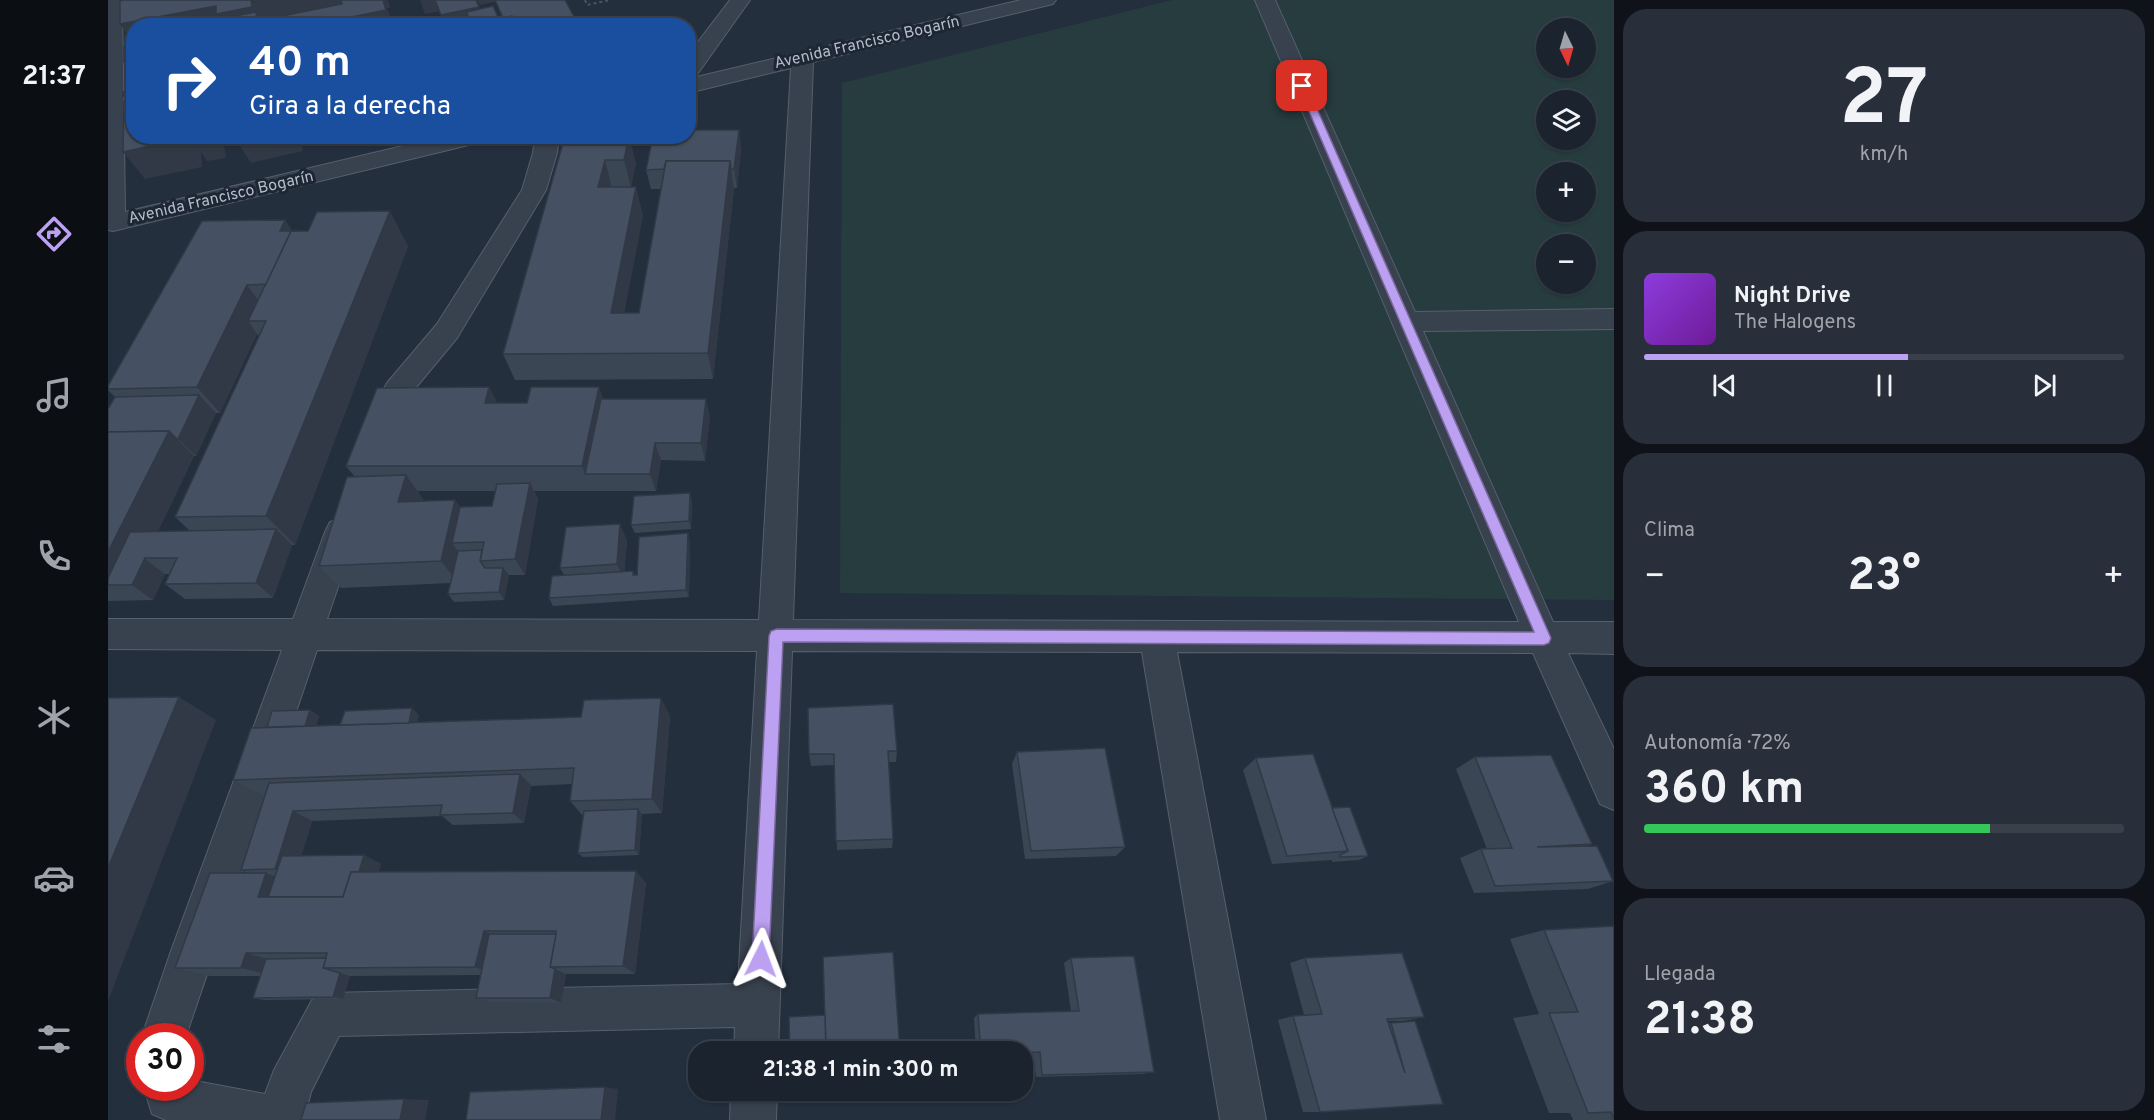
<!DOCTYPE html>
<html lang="es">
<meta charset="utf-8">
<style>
body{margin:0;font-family:Overpass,sans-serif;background:#282f3a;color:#f1f3f6;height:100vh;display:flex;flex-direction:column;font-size:22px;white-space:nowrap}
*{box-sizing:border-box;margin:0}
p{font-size:20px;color:#a0a4aa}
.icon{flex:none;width:33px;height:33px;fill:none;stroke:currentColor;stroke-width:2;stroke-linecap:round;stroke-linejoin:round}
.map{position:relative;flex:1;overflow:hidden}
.side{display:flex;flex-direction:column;gap:9px;padding:9px;background:#0f1319;width:540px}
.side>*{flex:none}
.top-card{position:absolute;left:18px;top:18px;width:570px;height:126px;border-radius:24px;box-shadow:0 2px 4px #0004,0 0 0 2px #39404a;background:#1a4fa0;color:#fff;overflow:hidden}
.needle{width:39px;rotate:175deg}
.tools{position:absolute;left:1428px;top:18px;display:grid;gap:12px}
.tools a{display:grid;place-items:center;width:60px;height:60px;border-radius:50%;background:#1b232e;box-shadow:0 2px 4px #0004,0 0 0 2px #39404a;font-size:30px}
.speed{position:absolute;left:18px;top:1023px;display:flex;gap:12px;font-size:30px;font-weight:700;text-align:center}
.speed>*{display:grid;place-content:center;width:78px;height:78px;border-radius:50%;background:#1b232e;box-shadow:0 2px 4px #0004,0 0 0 2px #39404a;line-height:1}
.speed .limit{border:9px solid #d22;background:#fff;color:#111}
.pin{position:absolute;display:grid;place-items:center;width:51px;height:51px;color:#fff;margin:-26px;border-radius:12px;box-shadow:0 3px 9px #0006}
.me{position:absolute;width:66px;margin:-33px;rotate:3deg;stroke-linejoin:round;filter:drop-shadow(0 0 4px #0008)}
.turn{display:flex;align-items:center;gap:21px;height:126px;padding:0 24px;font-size:27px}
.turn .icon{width:78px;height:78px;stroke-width:2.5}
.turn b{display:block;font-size:42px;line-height:51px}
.big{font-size:45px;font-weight:700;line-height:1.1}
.side .tile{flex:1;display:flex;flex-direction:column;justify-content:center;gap:9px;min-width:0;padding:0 21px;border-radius:24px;background:#282f3a}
.side .dial{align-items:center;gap:0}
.dial b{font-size:78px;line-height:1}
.song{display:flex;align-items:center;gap:18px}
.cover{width:72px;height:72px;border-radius:9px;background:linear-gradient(135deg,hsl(270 70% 55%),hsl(280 70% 35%))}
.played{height:6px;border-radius:3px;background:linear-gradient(90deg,#bca0f2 55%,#39404a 55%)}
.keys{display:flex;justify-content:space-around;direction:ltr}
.heat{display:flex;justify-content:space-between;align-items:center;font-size:33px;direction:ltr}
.charge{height:9px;border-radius:4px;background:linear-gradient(90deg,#34c759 72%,#39404a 0)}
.trip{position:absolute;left:580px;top:1041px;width:345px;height:60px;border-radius:24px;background:#1b232e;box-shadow:0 2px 4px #0004,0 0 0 2px #39404a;font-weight:700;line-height:60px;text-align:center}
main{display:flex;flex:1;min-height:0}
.tabs{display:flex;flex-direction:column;width:108px;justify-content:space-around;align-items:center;background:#0b0e12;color:#a0a4aa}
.tabs .icon{width:42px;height:42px}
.tabs .active{color:#bca0f2}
.tabs b{font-size:27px;color:#f1f3f6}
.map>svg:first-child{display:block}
.green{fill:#263c3f;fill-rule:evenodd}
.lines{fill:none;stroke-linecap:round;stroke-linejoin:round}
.minor-casing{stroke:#565f6c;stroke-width:2}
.path{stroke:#44595c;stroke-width:2;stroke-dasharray:3 3;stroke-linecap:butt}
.minor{fill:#38414e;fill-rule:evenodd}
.wall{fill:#3b4654;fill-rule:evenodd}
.shaded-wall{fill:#303945}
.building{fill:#455162;stroke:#303945;stroke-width:1.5}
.route{fill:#bca0f2;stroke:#7a689d;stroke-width:1.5}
.labels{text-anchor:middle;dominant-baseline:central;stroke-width:6;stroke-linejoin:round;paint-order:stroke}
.far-street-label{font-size:16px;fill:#b4bcc9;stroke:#1d2633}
</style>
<main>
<nav class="tabs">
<b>21:37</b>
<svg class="icon active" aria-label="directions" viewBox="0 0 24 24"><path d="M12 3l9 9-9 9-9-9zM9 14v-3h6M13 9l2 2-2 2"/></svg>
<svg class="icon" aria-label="music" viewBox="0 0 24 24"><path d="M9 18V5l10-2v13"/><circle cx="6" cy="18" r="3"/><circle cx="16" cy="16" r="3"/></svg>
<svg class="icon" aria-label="phone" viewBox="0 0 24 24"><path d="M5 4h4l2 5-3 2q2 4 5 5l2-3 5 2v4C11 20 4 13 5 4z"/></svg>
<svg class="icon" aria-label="climate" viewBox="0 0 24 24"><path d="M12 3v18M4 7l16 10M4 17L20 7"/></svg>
<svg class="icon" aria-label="car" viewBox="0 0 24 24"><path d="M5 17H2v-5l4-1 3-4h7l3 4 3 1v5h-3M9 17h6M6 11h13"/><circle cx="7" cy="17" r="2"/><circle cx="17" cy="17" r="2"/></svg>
<svg class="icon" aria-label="filters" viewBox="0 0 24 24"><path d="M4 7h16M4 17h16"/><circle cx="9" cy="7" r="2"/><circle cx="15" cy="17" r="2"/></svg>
</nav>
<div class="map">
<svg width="1506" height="1120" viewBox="0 0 1506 1120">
<rect width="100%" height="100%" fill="#242f3e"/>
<path class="green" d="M 1064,0 L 1506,0 L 1506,600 L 732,593 L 734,83 ZM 1438,28 L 1478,28 L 1478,68 L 1438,68 ZM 1438,100 L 1478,100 L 1478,140 L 1438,140 ZM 1438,172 L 1478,172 L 1478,212 L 1438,212 ZM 1438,244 L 1478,244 L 1478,284 L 1438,284 Z"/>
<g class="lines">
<g class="minor-casing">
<g id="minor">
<path d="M 0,0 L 14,0 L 17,212 L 337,136 L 380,136 L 377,141 L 369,143 L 5,231 L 0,230 Z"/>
<path d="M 622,0 L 642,0 L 588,76 L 580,77 L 580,55 Z"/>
<path d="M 913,0 L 948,0 L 945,4 L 705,62 L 685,620 L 1411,622 L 1147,0 L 1167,0 L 1307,312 L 1506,309 L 1506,329 L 1315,331 L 1445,622 L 1506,622 L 1506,654 L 1460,653 L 1506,749 L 1506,810 L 1492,804 L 1425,653 L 1069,652 L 1158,1120 L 1112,1120 L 1034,652 L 684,651 L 670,1052 L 626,1052 L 627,1027 L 231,1036 L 203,1092 L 196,1120 L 58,1120 L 44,1114 L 36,1088 L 82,1088 L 82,1080 L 157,1094 L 166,1070 L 204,1000 L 219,993 L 630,984 L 649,651 L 209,650 L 78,1036 L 34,1036 L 63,951 L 174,650 L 0,649 L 0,619 L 185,619 L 217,532 L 222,522 L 233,519 L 244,522 L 249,532 L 219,619 L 651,620 L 683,68 L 580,93 L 580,79 Z"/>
<path d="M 427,136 L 451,136 L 449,153 L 438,190 L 349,338 L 300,397 L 282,434 L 271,437 L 260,434 L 256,426 L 279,383 L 329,324 L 414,190 L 425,153 Z"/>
<path d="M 623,1090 L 669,1090 L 668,1120 L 622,1120 Z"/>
</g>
</g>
<path class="path" d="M 477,0 L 479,5 L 502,0"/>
<use href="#minor" class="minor"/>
</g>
<g class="wall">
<path d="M 370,0 L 457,0 L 471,26 L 396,26 L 388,1 L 372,5 Z"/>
<path d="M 631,130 L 633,149 L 629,188 L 626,188 L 605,379 L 407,380 L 395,354 L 457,136 L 528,163 L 523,187 L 535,215 L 516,313 L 531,313 L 553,189 L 543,189 L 538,170 Z"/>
<path d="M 177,220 L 184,231 L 300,246 L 187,545 L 184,545 L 165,598 L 77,599 L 57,584 L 62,574 L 57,574 L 45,600 L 0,601 L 0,409 L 7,397 L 0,390 L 0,386 ZM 149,334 L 151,336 L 67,517 L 82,531 L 50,531 L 86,456 L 88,456 L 108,413 L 112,413 Z"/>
<path d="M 381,387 L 389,403 L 419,403 L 495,399 L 602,416 L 597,461 L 553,460 L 548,491 L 426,491 L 430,499 L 417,575 L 401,575 L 396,600 L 346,602 L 340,594 L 343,583 L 233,588 L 211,566 L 247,477 L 238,466 ZM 309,491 L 388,491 L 384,506 L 352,507 L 347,500 L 315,501 L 315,499 Z"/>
<path d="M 584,501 L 583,529 L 527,533 L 523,525 Z"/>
<path d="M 519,540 L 516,572 L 525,571 L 527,575 L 529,575 L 582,542 L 581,597 L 445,606 L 441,598 L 456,575 L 452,568 Z"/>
<path d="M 202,710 L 211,716 L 208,726 L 232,725 L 311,715 L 309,722 L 562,716 L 554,813 L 534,814 L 531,855 L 475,857 L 470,853 L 475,816 L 462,801 L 464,784 L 423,786 L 416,823 L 345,825 L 334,816 L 204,821 L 193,856 L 256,855 L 273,864 L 270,872 L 538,883 L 527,974 L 458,974 L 453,1003 L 382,1002 L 368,998 L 373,975 L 242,976 L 235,999 L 156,1000 L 145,998 L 152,976 L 102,976 L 67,968 L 139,873 L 133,870 L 157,795 L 154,795 L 125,780 L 159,727 Z"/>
<path d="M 789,751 L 788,762 L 781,762 L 785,839 L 784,848 L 729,850 L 726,765 L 703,766 L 701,754 Z"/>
<path d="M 909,752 L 1017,847 L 1008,856 L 917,859 L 904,764 Z"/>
<path d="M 1367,757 L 1484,844 L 1479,846 L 1505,881 L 1480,889 L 1366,893 L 1352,858 L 1373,849 L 1379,849 L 1348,769 Z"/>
<path d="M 1148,758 L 1224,808 L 1260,856 L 1251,860 L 1224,862 L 1224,860 L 1164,864 L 1135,770 Z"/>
<path d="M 1506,926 L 1506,1120 L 1465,1120 L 1462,1113 L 1441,1113 L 1405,1018 L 1431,1014 L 1402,939 L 1436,930 Z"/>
<path d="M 963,958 L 1046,1072 L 1035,1074 L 928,1077 L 925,1055 L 915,1055 L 915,1052 L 868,1052 L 866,1018 L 870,1014 L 963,1011 L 956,963 Z"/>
<path d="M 1197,958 L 1316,1017 L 1295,1021 L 1280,1021 L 1281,1023 L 1307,1021 L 1335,1104 L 1212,1112 L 1195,1112 L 1170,1020 L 1185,1016 L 1196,1015 L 1182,963 Z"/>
</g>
<g class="shaded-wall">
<path d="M 143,0 L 280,0 L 282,8 L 279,8 L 286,26 L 26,26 L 26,45 L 12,24 Z"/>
<path d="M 312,0 L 327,0 L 332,11 L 317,14 Z"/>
<path d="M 371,0 L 393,0 L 372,5 Z"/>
<path d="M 371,7 L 378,26 L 337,26 L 333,15 Z"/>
<path d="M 404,16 L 407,26 L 398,26 L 395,18 Z"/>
<path d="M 26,60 L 26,76 L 16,62 Z"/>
<path d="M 26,94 L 26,110 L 15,96 Z"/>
<path d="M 631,130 L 633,149 L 629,188 L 626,169 Z"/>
<path d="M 74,136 L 140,136 L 140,140 L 116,145 L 118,158 L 99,161 L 93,152 L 94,167 L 37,179 L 15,152 Z"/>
<path d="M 162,136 L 193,136 L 195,151 L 143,163 L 130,143 Z"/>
<path d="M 521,136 L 528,163 L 523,188 L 516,160 Z"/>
<path d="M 497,160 L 504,188 L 490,187 Z"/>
<path d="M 622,161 L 626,189 L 605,379 L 600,353 Z"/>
<path d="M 528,187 L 535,215 L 511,340 L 503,313 Z"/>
<path d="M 282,211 L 300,246 L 187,545 L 158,516 Z"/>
<path d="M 177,220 L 189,237 L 172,231 Z"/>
<path d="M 139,285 L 159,312 L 140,321 L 149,334 L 112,413 L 89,387 Z"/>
<path d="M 381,387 L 394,413 L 377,403 Z"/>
<path d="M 491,387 L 500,413 L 477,474 L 474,466 Z"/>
<path d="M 91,395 L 108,413 L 88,456 L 70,439 Z"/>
<path d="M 598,399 L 602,416 L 597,461 L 593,443 Z"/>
<path d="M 61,431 L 86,456 L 37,559 L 57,574 L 45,600 L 24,585 L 0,585 L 0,552 Z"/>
<path d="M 547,443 L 553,460 L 548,491 L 542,474 Z"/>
<path d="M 298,475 L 315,499 L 308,526 L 290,502 Z"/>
<path d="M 422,483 L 430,499 L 417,575 L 407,559 Z"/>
<path d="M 582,493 L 584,501 L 583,529 L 581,521 Z"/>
<path d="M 347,500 L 363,523 L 344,543 L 355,558 L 350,583 L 333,561 Z"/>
<path d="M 512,524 L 519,540 L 516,580 L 509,564 Z"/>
<path d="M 168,529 L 184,545 L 165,598 L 148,583 Z"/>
<path d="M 580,533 L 582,542 L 581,597 L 578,590 Z"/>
<path d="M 395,568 L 401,575 L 396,600 L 391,592 Z"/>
<path d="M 71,697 L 108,720 L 0,1001 L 0,868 Z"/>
<path d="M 553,698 L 562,716 L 554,813 L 544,799 Z"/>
<path d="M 304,708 L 311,715 L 305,741 L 298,735 Z"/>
<path d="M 202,710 L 211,716 L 202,745 L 193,739 Z"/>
<path d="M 412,774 L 423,785 L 416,823 L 405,813 Z"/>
<path d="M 530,809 L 534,814 L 531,855 L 527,850 Z"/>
<path d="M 185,811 L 204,821 L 187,877 L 167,869 Z"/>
<path d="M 256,855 L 273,864 L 260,908 L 243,901 Z"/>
<path d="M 528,871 L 538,883 L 527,974 L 515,966 Z"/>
<path d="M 158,873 L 187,884 L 182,901 L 150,897 Z"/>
<path d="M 376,931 L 394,940 L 387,975 L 367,967 Z"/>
<path d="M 138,953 L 169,962 L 165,976 L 133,968 Z"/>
<path d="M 447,969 L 458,974 L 453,1003 L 442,998 Z"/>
<path d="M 232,973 L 242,976 L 235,999 L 225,997 Z"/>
<path d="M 497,1087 L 510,1089 L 507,1120 L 493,1120 Z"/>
<path d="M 296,1099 L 321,1100 L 317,1120 L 292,1120 Z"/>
</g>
<g class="building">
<path d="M 16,0 L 143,0 L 144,7 L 108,14 L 108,6 L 12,24 L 12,1 Z"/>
<path d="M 233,0 L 275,0 L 278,10 L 200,26 L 118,26 L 117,18 L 148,12 L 149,21 L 234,4 Z"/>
<path d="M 327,0 L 368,0 L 371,7 L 333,15 Z"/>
<path d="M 387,0 L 457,0 L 471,26 L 408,26 L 404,16 L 395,18 Z"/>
<path d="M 385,6 L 394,26 L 329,26 L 328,24 L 360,17 L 359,12 Z"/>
<path d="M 26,45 L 26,60 L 16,62 L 16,47 Z"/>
<path d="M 26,90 L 26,94 L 15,96 L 15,92 Z"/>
<path d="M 26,99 L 26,136 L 74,136 L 74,139 L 15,152 L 16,101 Z"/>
<path d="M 580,130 L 631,130 L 626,169 L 623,169 L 622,161 L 558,161 L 556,169 L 538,170 L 545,136 L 580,136 Z"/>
<path d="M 130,136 L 162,136 L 130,143 Z"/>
<path d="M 457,136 L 521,136 L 516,160 L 497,160 L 490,187 L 528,187 L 503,313 L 531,313 L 558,161 L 622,161 L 600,353 L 395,354 Z"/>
<path d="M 282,211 L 158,516 L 67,517 L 158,321 L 140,321 L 183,231 L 200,231 L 209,212 Z"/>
<path d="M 177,220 L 172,231 L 192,231 L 183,231 L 158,284 L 139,285 L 89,387 L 0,389 L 0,386 L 94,221 Z"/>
<path d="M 381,387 L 377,403 L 419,403 L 423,387 L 491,387 L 474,466 L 238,466 L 269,388 Z"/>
<path d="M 91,395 L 70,439 L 69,439 L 61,431 L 0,432 L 0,409 L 7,397 Z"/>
<path d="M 493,399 L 598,399 L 593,443 L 547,443 L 542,474 L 477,474 Z"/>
<path d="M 61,431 L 0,552 L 0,432 Z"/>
<path d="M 298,475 L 290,502 L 347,500 L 333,561 L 211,566 L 239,477 Z"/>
<path d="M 422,483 L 407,559 L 372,561 L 376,542 L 344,543 L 352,507 L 384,506 L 389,484 Z"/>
<path d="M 582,493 L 581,521 L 523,525 L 526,496 Z"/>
<path d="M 512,524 L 509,564 L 452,568 L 458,527 Z"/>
<path d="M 168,529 L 148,583 L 57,584 L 69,558 L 37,558 L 24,585 L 0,585 L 0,578 L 22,532 Z"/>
<path d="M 580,533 L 578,590 L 441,598 L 444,576 L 525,571 L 525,575 L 529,575 L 531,537 Z"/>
<path d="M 374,550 L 372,561 L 377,568 L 395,568 L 391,592 L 340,594 L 350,551 Z"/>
<path d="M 71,697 L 0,868 L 0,698 Z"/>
<path d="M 553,698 L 544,799 L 462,801 L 466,768 L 125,780 L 143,728 L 473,717 L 476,700 Z"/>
<path d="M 785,704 L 789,751 L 780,751 L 785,839 L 728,841 L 726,754 L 701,754 L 700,708 Z"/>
<path d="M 304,708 L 301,723 L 232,725 L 237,711 Z"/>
<path d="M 202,710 L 197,726 L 159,727 L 164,711 Z"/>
<path d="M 997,748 L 1017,847 L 923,851 L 909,752 Z"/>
<path d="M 1205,754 L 1240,851 L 1179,856 L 1148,758 Z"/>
<path d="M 1443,755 L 1484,844 L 1429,847 L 1489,846 L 1505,881 L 1387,886 L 1373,849 L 1404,848 L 1367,757 Z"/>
<path d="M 412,774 L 405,813 L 332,815 L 334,805 L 185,811 L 167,869 L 133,870 L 161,783 Z"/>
<path d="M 1242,807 L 1260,856 L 1232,857 L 1232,855 L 1240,851 L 1224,808 Z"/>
<path d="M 530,809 L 527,850 L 470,853 L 476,811 Z"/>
<path d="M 256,855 L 251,872 L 243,872 L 235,897 L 160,897 L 174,856 Z"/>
<path d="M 528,871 L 515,966 L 442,967 L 448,931 L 376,931 L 367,967 L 215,968 L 219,953 L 138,953 L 133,968 L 67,968 L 102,873 L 158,873 L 150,897 L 235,897 L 243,872 Z"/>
<path d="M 1506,926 L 1506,1120 L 1503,1112 L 1480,1113 L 1441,1013 L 1470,1012 L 1436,930 Z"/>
<path d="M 381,934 L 448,934 L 442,967 L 447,969 L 442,998 L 368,998 Z"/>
<path d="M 785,952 L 792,1052 L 718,1052 L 715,957 Z"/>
<path d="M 1294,953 L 1316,1017 L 1279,1019 L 1297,1073 L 1283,1023 L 1307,1021 L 1335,1104 L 1212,1112 L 1185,1016 L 1214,1014 L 1197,958 Z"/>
<path d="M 1026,956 L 1046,1072 L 934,1075 L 932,1052 L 915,1053 L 915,1052 L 873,1052 L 870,1014 L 971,1011 L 963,958 Z"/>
<path d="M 218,958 L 215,968 L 232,973 L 225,997 L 145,998 L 158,959 Z"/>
<path d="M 717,1015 L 718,1052 L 682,1052 L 681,1017 Z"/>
<path d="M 497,1087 L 493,1120 L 358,1120 L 362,1092 Z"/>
<path d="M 296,1099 L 292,1120 L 193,1120 L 198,1103 Z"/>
</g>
<path class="route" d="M 1194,83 L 1199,86 L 1443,638 L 1441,643 L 1436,645 L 675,642 L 661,959 L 659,965 L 653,968 L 646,965 L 644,959 L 661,636 L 663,631 L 669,629 L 1426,632 L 1190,86 Z"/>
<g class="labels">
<g class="far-street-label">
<text transform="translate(759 43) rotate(-13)">Avenida Francisco Bogarín</text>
<text transform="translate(113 198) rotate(-13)">Avenida Francisco Bogarín</text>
</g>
</g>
</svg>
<div class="tools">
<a><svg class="needle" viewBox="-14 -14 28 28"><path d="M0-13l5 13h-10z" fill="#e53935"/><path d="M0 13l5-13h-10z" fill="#a0a4aa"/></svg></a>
<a><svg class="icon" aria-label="layers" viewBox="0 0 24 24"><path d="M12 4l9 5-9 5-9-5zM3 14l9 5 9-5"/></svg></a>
<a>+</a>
<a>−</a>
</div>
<div class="speed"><div class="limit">30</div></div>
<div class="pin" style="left:1194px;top:86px;background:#d93025"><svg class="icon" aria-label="arrive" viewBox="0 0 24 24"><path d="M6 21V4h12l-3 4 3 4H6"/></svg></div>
<svg class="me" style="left:653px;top:959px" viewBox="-20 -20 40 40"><path d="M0-17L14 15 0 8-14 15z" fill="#bca0f2" stroke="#fff" stroke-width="4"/></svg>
<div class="trip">21:38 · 1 min · 300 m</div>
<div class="top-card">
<div class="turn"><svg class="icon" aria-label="right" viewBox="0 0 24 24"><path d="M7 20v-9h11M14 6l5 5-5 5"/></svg><div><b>40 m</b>Gira a la derecha</div></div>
</div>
</div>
<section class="side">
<div class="tile dial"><b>27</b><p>km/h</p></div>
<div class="tile">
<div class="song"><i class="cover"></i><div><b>Night Drive</b><p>The Halogens</p></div></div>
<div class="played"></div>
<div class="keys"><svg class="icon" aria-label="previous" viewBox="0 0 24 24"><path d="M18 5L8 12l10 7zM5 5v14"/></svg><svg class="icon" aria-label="pause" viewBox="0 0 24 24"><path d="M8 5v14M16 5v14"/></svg><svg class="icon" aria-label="next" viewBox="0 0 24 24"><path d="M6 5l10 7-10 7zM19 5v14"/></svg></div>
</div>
<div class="tile"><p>Clima</p>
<div class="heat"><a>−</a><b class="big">23°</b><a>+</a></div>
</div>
<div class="tile"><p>Autonomía · 72%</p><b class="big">360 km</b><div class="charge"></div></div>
<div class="tile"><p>Llegada</p><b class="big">21:38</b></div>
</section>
</main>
